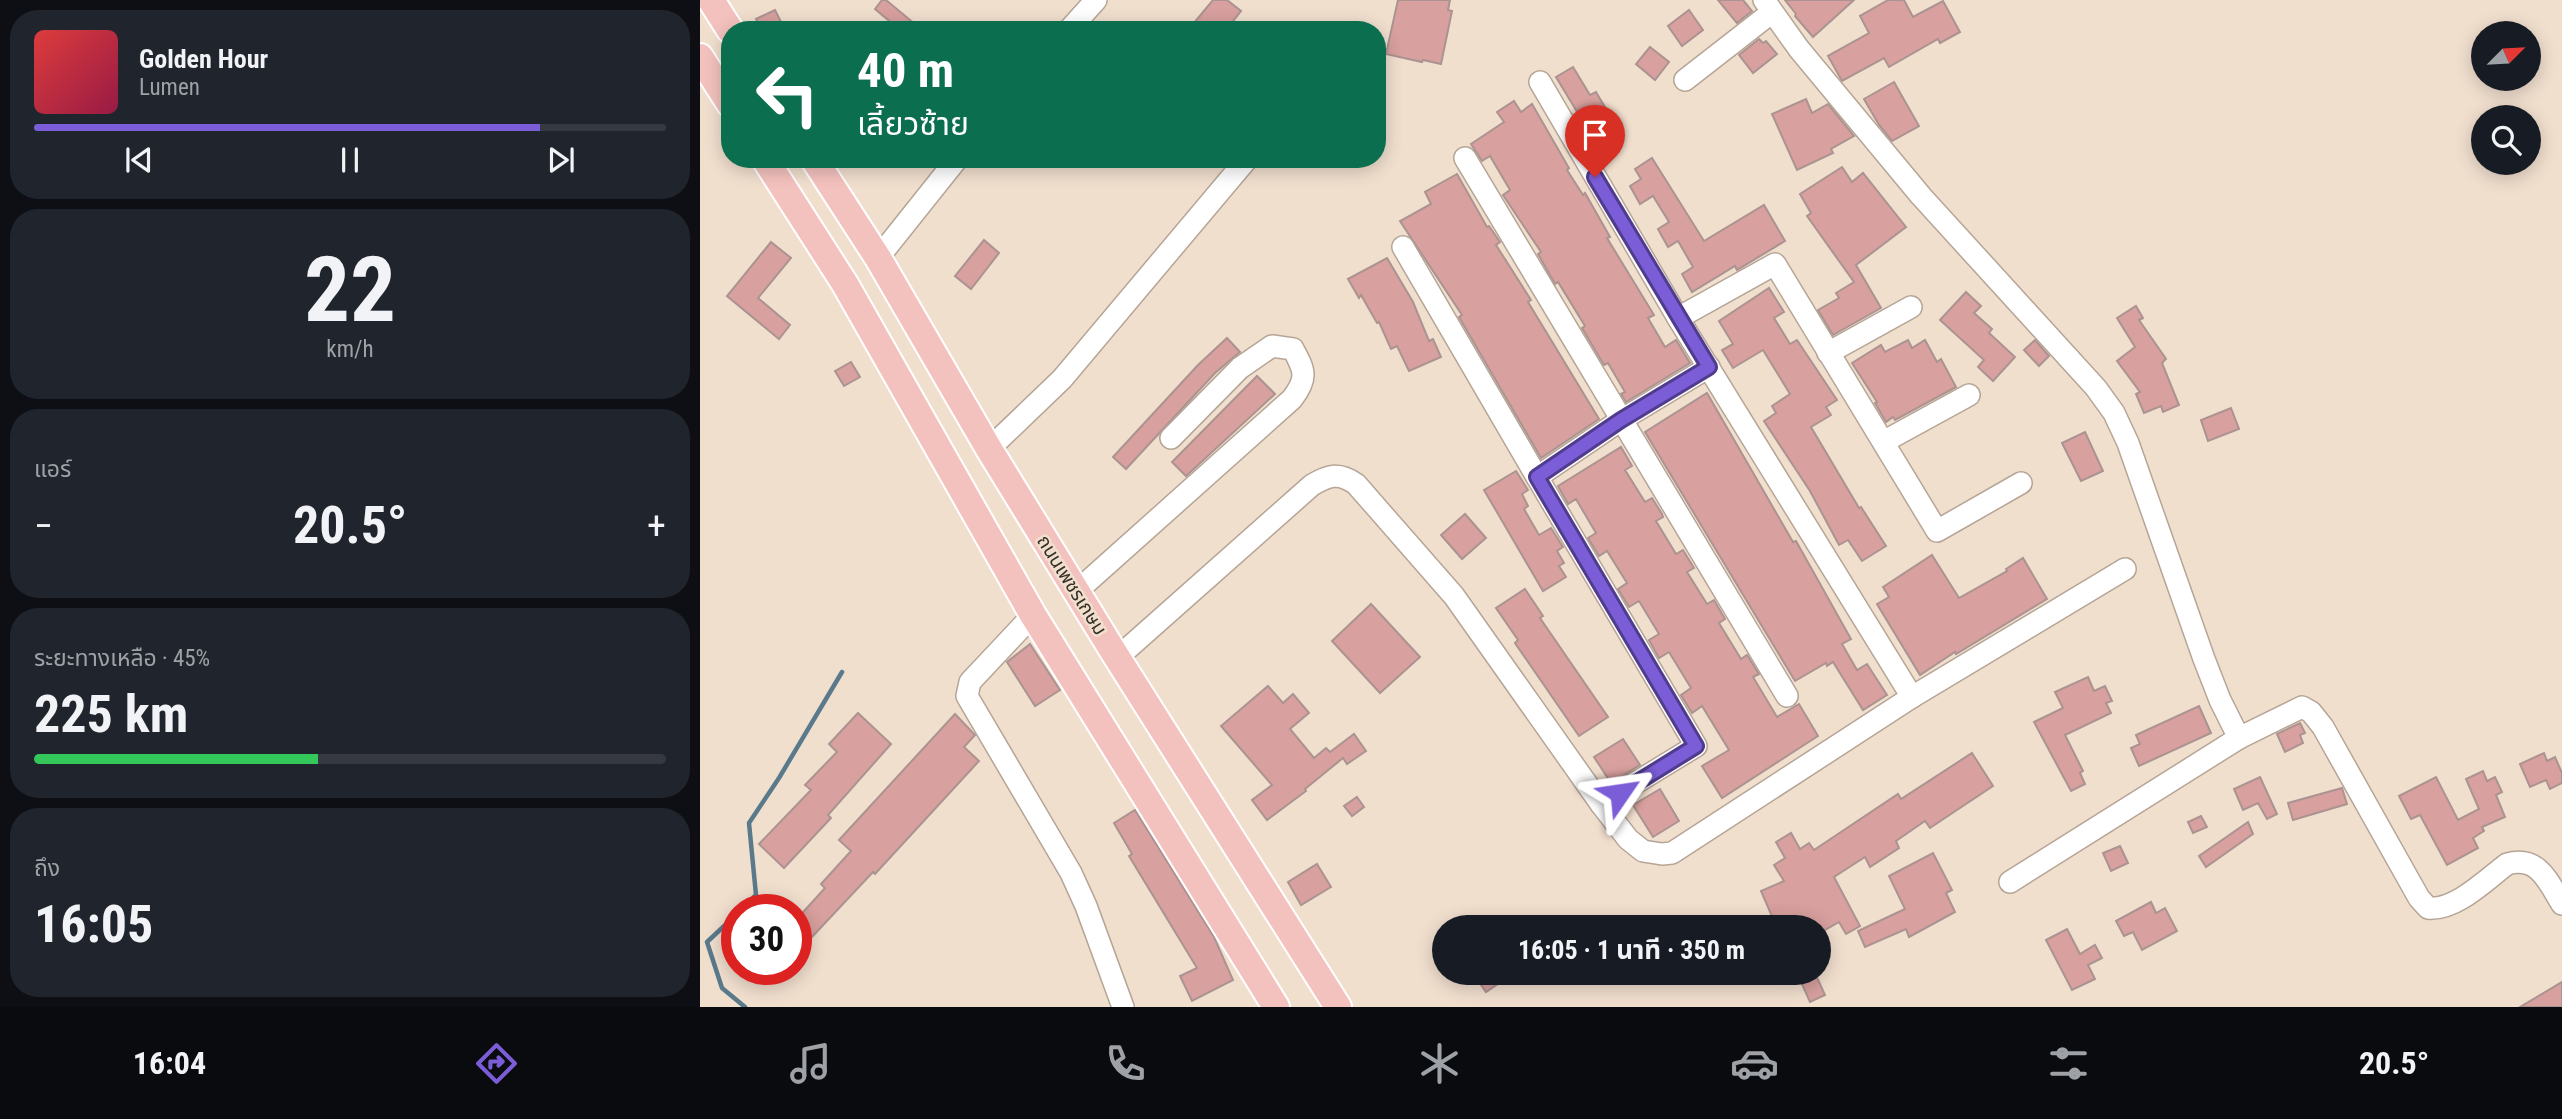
<!DOCTYPE html>
<html lang="th">
<meta charset="utf-8">
<style>
body{margin:0;font-family:"Roboto Condensed","Noto Sans Thai",sans-serif;background:#20242c;color:#f1f3f6;height:100vh;display:flex;flex-direction:column;font-size:26px;white-space:nowrap}
*{box-sizing:border-box;margin:0}
p{font-size:23px;color:#9ea1a6}
.icon{flex:none;width:38px;height:38px;fill:none;stroke:currentColor;stroke-width:2;stroke-linecap:round;stroke-linejoin:round}
.map{position:relative;flex:1;overflow:hidden}
.drawer{display:flex;flex-direction:column;gap:10px;padding:10px;background:#0d0f14;width:700px}
.drawer>*{flex:none}
.hud{position:absolute;left:21px;top:21px;width:665px;height:147px;border-radius:28px;box-shadow:0 4px 18px #0003;background:#0b6e4f;color:#fff;overflow:hidden}
.needle{width:46px;rotate:66deg}
.controls{position:absolute;left:1771px;top:21px;display:grid;gap:14px}
.controls a{display:grid;place-items:center;width:70px;height:70px;border-radius:50%;background:#171b24;box-shadow:0 4px 18px #0003;font-size:35px}
.speed{position:absolute;left:21px;top:894px;display:flex;gap:14px;font-size:35px;font-weight:700;text-align:center}
.speed>*{display:grid;place-content:center;width:91px;height:91px;border-radius:50%;background:#171b24;box-shadow:0 4px 18px #0003;line-height:1}
.speed .limit{border:10px solid #d22;background:#fff;color:#111}
.pin{position:absolute;display:grid;place-items:center;width:60px;height:60px;color:#fff;margin:-72px -30px;border-radius:50% 50% 50% 0;rotate:-45deg;box-shadow:0 0 7px #0007}
.pin .icon{rotate:45deg}
.me{position:absolute;width:77px;margin:-38px;rotate:58deg;stroke-linejoin:round;filter:drop-shadow(0 0 5px #0008)}
.turn{display:flex;align-items:center;gap:24px;height:147px;padding:0 21px;font-size:32px}
.turn .icon{width:91px;height:91px;stroke-width:2.5}
.turn b{display:block;font-size:49px;line-height:60px}
.big{font-size:52px;font-weight:700;line-height:1.1}
.drawer .card{flex:1;display:flex;flex-direction:column;justify-content:center;gap:10px;min-width:0;padding:0 24px;border-radius:28px;background:#20242c}
.drawer .dial{align-items:center;gap:0}
.dial b{font-size:91px;line-height:1}
.song{display:flex;align-items:center;gap:21px}
.cover{width:84px;height:84px;border-radius:10px;background:linear-gradient(135deg,hsl(0 70% 55%),hsl(340 70% 35%))}
.played{height:7px;border-radius:4px;background:linear-gradient(90deg,#7b5dd8 80%,#363941 80%)}
.keys{display:flex;justify-content:space-around;direction:ltr}
.heat{display:flex;justify-content:space-between;align-items:center;font-size:38px;direction:ltr}
.charge{height:10px;border-radius:5px;background:linear-gradient(90deg,#34c759 45%,#363941 0)}
.trip{position:absolute;left:732px;top:915px;width:399px;height:70px;border-radius:35px;background:#171b24;box-shadow:0 4px 18px #0003;font-weight:700;line-height:70px;text-align:center}
.tab-bar{display:flex;height:112px;justify-content:space-around;align-items:center;background:#090b0e;color:#9ea1a6}
.tab-bar .icon{width:49px;height:49px}
.tab-bar .active{color:#7b5dd8}
.tab-bar b{font-size:32px;color:#f1f3f6}
main{display:flex;flex:1;min-height:0}
.map>svg:first-child{display:block}
.lines{fill:none;stroke-linecap:round;stroke-linejoin:round}
.stream{stroke:#5a7a8c;stroke-width:4.5}
.building{fill:#d8a09e;stroke:#ab9391;stroke-width:2}
.minor-casing{stroke:#b6a596;stroke-width:24}
.major-casing{stroke:#fff;stroke-width:30}
.minor{stroke:#fff;stroke-width:21}
.major{stroke:#f4c2be;stroke-width:26}
.route-casing{stroke:#503c8c;stroke-width:18}
.route{stroke:#7b5dd8;stroke-width:12}
.labels{text-anchor:middle;dominant-baseline:central;stroke-width:5;stroke-linejoin:round;paint-order:stroke}
.street-label{font-size:19px;fill:#362f29;stroke:#f1dfce}
</style>
<main>
<section class="drawer">
<div class="card">
<div class="song"><i class="cover"></i><div><b>Golden Hour</b><p>Lumen</p></div></div>
<div class="played"></div>
<div class="keys"><svg class="icon" aria-label="previous" viewBox="0 0 24 24"><path d="M18 5L8 12l10 7zM5 5v14"/></svg><svg class="icon" aria-label="pause" viewBox="0 0 24 24"><path d="M8 5v14M16 5v14"/></svg><svg class="icon" aria-label="next" viewBox="0 0 24 24"><path d="M6 5l10 7-10 7zM19 5v14"/></svg></div>
</div>
<div class="card dial"><b>22</b><p>km/h</p></div>
<div class="card"><p>แอร์</p>
<div class="heat"><a>−</a><b class="big">20.5°</b><a>+</a></div>
</div>
<div class="card"><p>ระยะทางเหลือ · 45%</p><b class="big">225 km</b><div class="charge"></div></div>
<div class="card"><p>ถึง</p><b class="big">16:05</b></div>
</section>
<div class="map">
<svg width="1862" height="1007" viewBox="0 0 1862 1007">
<rect width="100%" height="100%" fill="#f1dfce"/>
<g class="lines">
<g class="stream">
<path d="M 40,910 L 56,895 L 49,823 L 79,778 L 142,672"/>
<path d="M 37,914 L 7,942 L 22,988 L 45,1007"/>
</g>
</g>
<g class="building">
<path d="M 182,0 L 186,0 L 222,30 L 200,30 L 175,9 Z"/>
<path d="M 513,0 L 527,0 L 541,11 L 526,30 L 488,30 Z"/>
<path d="M 698,0 L 750,0 L 748,10 L 752,11 L 741,64 L 723,60 L 722,62 L 686,54 Z"/>
<path d="M 1018,0 L 1043,0 L 1052,11 L 1037,23 Z"/>
<path d="M 1085,0 L 1154,0 L 1113,37 L 1095,16 L 1096,14 Z"/>
<path d="M 1188,0 L 1204,0 L 1213,17 L 1243,1 L 1260,32 L 1240,43 L 1238,39 L 1189,67 L 1184,58 L 1142,81 L 1128,56 L 1169,33 L 1160,16 Z"/>
<path d="M 75,10 L 81,22 L 61,30 L 56,19 Z"/>
<path d="M 989,10 L 1003,30 L 982,46 L 968,26 Z"/>
<path d="M 1059,39 L 1063,43 L 1066,41 L 1077,54 L 1053,73 L 1039,55 Z"/>
<path d="M 950,47 L 969,62 L 955,80 L 936,64 Z"/>
<path d="M 873,67 L 890,95 L 896,92 L 915,124 L 893,138 L 856,77 Z"/>
<path d="M 1194,82 L 1219,126 L 1192,141 L 1179,125 L 1164,99 Z"/>
<path d="M 1106,99 L 1112,113 L 1128,104 L 1154,136 L 1131,149 L 1133,153 L 1097,170 L 1072,114 Z"/>
<path d="M 814,101 L 821,112 L 832,104 L 869,168 L 867,170 L 883,195 L 885,193 L 910,237 L 907,238 L 954,315 L 948,318 L 965,347 L 976,340 L 990,363 L 926,402 L 921,394 L 925,392 L 908,363 L 904,365 L 882,328 L 885,326 L 858,282 L 855,284 L 838,254 L 841,252 L 803,195 L 810,190 L 790,156 L 782,161 L 771,144 L 804,122 L 797,112 Z"/>
<path d="M 952,158 L 1004,241 L 1064,205 L 1085,241 L 1037,270 L 1035,266 L 992,292 L 982,274 L 993,267 L 978,241 L 968,247 L 958,229 L 969,222 L 953,196 L 940,204 L 930,186 L 941,179 L 935,169 Z"/>
<path d="M 1142,167 L 1152,182 L 1163,173 L 1206,227 L 1156,265 L 1181,308 L 1133,335 L 1118,310 L 1139,298 L 1136,293 L 1154,282 L 1107,216 L 1111,213 L 1100,194 Z"/>
<path d="M 757,174 L 787,227 L 789,226 L 800,242 L 796,245 L 831,300 L 828,302 L 899,419 L 841,458 L 759,317 L 762,315 L 700,221 L 731,204 L 725,192 Z"/>
<path d="M 284,240 L 299,253 L 271,289 L 255,276 Z"/>
<path d="M 71,242 L 91,258 L 58,298 L 90,325 L 79,339 L 27,296 Z"/>
<path d="M 687,258 L 713,302 L 729,341 L 733,339 L 741,357 L 709,371 L 697,346 L 691,349 L 679,322 L 677,323 L 661,295 L 659,298 L 648,279 Z"/>
<path d="M 1069,288 L 1084,312 L 1074,318 L 1090,344 L 1097,340 L 1137,400 L 1126,407 L 1131,415 L 1111,427 L 1159,508 L 1161,507 L 1186,546 L 1162,561 L 1148,540 L 1139,545 L 1110,491 L 1064,421 L 1076,413 L 1072,406 L 1090,394 L 1063,350 L 1033,368 L 1022,350 L 1033,344 L 1019,321 Z"/>
<path d="M 1266,292 L 1281,306 L 1274,313 L 1292,329 L 1289,333 L 1315,357 L 1293,381 L 1278,367 L 1284,360 L 1240,320 Z"/>
<path d="M 1436,306 L 1443,318 L 1439,320 L 1466,359 L 1462,363 L 1479,405 L 1463,412 L 1461,406 L 1444,413 L 1436,394 L 1440,392 L 1417,361 L 1435,347 L 1417,318 Z"/>
<path d="M 527,338 L 540,352 L 515,373 L 426,469 L 413,457 L 498,365 Z"/>
<path d="M 1208,340 L 1212,348 L 1225,340 L 1237,362 L 1241,359 L 1256,387 L 1195,420 L 1193,417 L 1186,422 L 1175,403 L 1177,402 L 1152,363 L 1181,345 L 1185,352 Z"/>
<path d="M 1335,340 L 1349,356 L 1339,366 L 1324,350 Z"/>
<path d="M 151,362 L 160,377 L 144,386 L 135,371 Z"/>
<path d="M 557,376 L 575,394 L 486,476 L 472,462 Z"/>
<path d="M 1007,393 L 1093,542 L 1096,541 L 1151,639 L 1142,644 L 1157,670 L 1167,664 L 1187,695 L 1163,710 L 1133,662 L 1127,666 L 1126,663 L 1095,681 L 945,432 Z"/>
<path d="M 1531,408 L 1539,429 L 1508,441 L 1501,420 Z"/>
<path d="M 1385,432 L 1403,471 L 1381,481 L 1362,443 Z"/>
<path d="M 921,447 L 932,466 L 925,470 L 945,502 L 952,498 L 962,514 L 963,517 L 956,521 L 976,554 L 983,550 L 994,568 L 987,572 L 1007,604 L 1014,600 L 1025,619 L 1019,623 L 1041,659 L 1047,655 L 1059,674 L 1053,677 L 1077,717 L 1099,704 L 1118,736 L 1022,798 L 1002,766 L 1029,750 L 1002,706 L 992,713 L 981,695 L 991,688 L 969,652 L 959,658 L 949,640 L 959,634 L 939,601 L 929,607 L 918,589 L 927,583 L 907,551 L 899,556 L 888,538 L 896,533 L 876,499 L 868,504 L 858,486 Z"/>
<path d="M 816,471 L 828,490 L 822,494 L 828,506 L 824,509 L 839,535 L 851,528 L 863,547 L 857,551 L 864,563 L 859,566 L 866,577 L 843,591 L 784,490 Z"/>
<path d="M 765,514 L 786,538 L 762,559 L 741,535 Z"/>
<path d="M 1232,555 L 1259,598 L 1307,571 L 1306,569 L 1323,558 L 1347,599 L 1256,654 L 1255,652 L 1220,675 L 1177,604 L 1189,597 L 1183,587 Z"/>
<path d="M 825,589 L 843,616 L 840,618 L 908,717 L 879,736 L 815,643 L 818,640 L 796,608 Z"/>
<path d="M 671,604 L 720,657 L 680,693 L 632,641 Z"/>
<path d="M 330,644 L 360,690 L 335,706 L 307,662 Z"/>
<path d="M 1388,677 L 1394,691 L 1405,686 L 1412,701 L 1406,703 L 1411,713 L 1365,735 L 1383,771 L 1380,773 L 1385,784 L 1371,791 L 1334,722 L 1363,708 L 1355,692 Z"/>
<path d="M 568,686 L 583,703 L 593,694 L 609,713 L 590,729 L 614,758 L 626,748 L 630,752 L 654,734 L 666,751 L 647,764 L 643,758 L 605,789 L 606,791 L 567,820 L 552,800 L 572,785 L 521,726 Z"/>
<path d="M 1499,706 L 1511,733 L 1439,766 L 1431,748 L 1440,744 L 1436,735 Z"/>
<path d="M 158,713 L 191,744 L 128,815 L 131,818 L 84,868 L 59,844 L 111,790 L 105,785 L 137,752 L 129,744 Z"/>
<path d="M 255,714 L 275,735 L 264,747 L 279,761 L 175,874 L 173,872 L 110,939 L 96,927 L 96,920 L 125,888 L 121,884 L 151,851 L 139,840 Z"/>
<path d="M 1600,723 L 1605,733 L 1600,735 L 1603,743 L 1585,752 L 1577,734 Z"/>
<path d="M 923,739 L 940,765 L 911,783 L 894,757 Z"/>
<path d="M 1272,753 L 1293,786 L 1230,828 L 1225,821 L 1196,841 L 1199,848 L 1170,867 L 1165,857 L 1134,877 L 1160,926 L 1146,934 L 1139,922 L 1118,934 L 1118,928 L 1077,928 L 1061,891 L 1084,881 L 1074,865 L 1085,858 L 1076,842 L 1091,833 L 1100,849 L 1109,843 L 1114,850 L 1198,794 L 1201,799 Z"/>
<path d="M 1844,753 L 1847,761 L 1855,757 L 1862,773 L 1862,783 L 1850,789 L 1846,780 L 1830,787 L 1820,764 Z"/>
<path d="M 1783,771 L 1787,781 L 1795,777 L 1802,792 L 1796,795 L 1805,817 L 1782,827 L 1784,831 L 1773,838 L 1778,848 L 1747,865 L 1720,815 L 1711,819 L 1699,796 L 1736,777 L 1758,820 L 1779,809 L 1766,779 Z"/>
<path d="M 1560,777 L 1577,814 L 1567,819 L 1558,803 L 1543,810 L 1534,789 Z"/>
<path d="M 1642,788 L 1647,804 L 1593,820 L 1588,803 Z"/>
<path d="M 960,789 L 979,821 L 953,837 L 933,805 Z"/>
<path d="M 657,797 L 664,807 L 652,816 L 644,806 Z"/>
<path d="M 435,810 L 514,937 L 533,980 L 492,1001 L 480,976 L 497,968 L 429,856 L 432,854 L 414,823 Z"/>
<path d="M 1501,816 L 1507,827 L 1493,833 L 1488,822 Z"/>
<path d="M 1548,822 L 1553,834 L 1506,867 L 1499,856 Z"/>
<path d="M 1420,846 L 1428,863 L 1411,871 L 1403,853 Z"/>
<path d="M 1233,853 L 1252,890 L 1246,893 L 1255,912 L 1209,937 L 1206,929 L 1165,947 L 1158,931 L 1205,909 L 1189,876 Z"/>
<path d="M 617,864 L 631,887 L 601,905 L 588,882 Z"/>
<path d="M 1451,902 L 1456,913 L 1465,908 L 1477,931 L 1442,950 L 1433,932 L 1424,936 L 1416,921 Z"/>
<path d="M 1367,929 L 1380,954 L 1395,945 L 1402,958 L 1388,965 L 1395,979 L 1372,990 L 1346,940 Z"/>
<path d="M 773,973 L 814,973 L 786,992 Z"/>
<path d="M 1097,973 L 1115,973 L 1125,995 L 1110,1002 Z"/>
<path d="M 1862,982 L 1862,1007 L 1820,1007 Z"/>
</g>
<g class="lines">
<g class="minor-casing">
<g id="minor">
<path d="M 1064,0 L 1099,49 L 1221,196 L 1396,388 L 1414,413 L 1428,443 L 1504,659 L 1520,700 L 1539,738 L 1602,707 L 1611,712 L 1623,727 L 1719,898 L 1728,908 C 1755,911 1786,880 1807,864 C 1839,855 1848,882 1862,904"/>
<path d="M 369,30 L 396,0"/>
<path d="M 985,80 L 1071,13"/>
<path d="M 840,82 L 978,318 L 1212,697"/>
<path d="M 765,158 L 1087,696"/>
<path d="M 703,247 L 837,477"/>
<path d="M 178,258 L 257,159"/>
<path d="M 978,318 L 1075,264 L 1237,531 L 1321,483"/>
<path d="M 1128,353 L 1211,307"/>
<path d="M 1185,441 L 1269,395"/>
<path d="M 289,449 L 362,379 L 547,159"/>
<path d="M 376,592 L 592,399 C 608,378 605,371 593,349 L 572,346 L 540,368 L 471,438"/>
<path d="M 333,615 L 270,682 L 267,696 L 371,873 L 386,906 L 423,1007"/>
<path d="M 417,658 L 612,485 C 629,475 639,472 656,484 L 754,596 L 901,804 L 928,839 L 943,851 L 962,854 L 972,853 L 1212,697 L 1425,569"/>
<path d="M 901,804 L 996,746 L 837,477 L 921,420 L 1009,367"/>
<path d="M 1310,882 L 1539,738"/>
</g>
</g>
<g class="major-casing">
<g id="major">
<path d="M 11,0 L 30,30"/>
<path d="M 0,57 L 30,104"/>
<path d="M 65,159 L 145,284 L 333,615 L 576,1007"/>
<path d="M 114,159 L 178,258 L 289,449 L 413,651 L 638,1007"/>
</g>
</g>
<use href="#minor" class="minor"/>
<use href="#major" class="major"/>
</g>
<g class="lines">
<g class="route-casing">
<path id="route" d="M 895,177 L 1009,367 L 921,420 L 837,477 L 996,746 L 920,793"/>
</g>
<use href="#route" class="route"/>
</g>
<g class="labels">
<g class="street-label">
<text transform="translate(372 585) rotate(58)">ถนนเพชรเกษม</text>
</g>
</g>
</svg>
<div class="controls">
<a><svg class="needle" viewBox="-14 -14 28 28"><path d="M0-13l5 13h-10z" fill="#e53935"/><path d="M0 13l5-13h-10z" fill="#9ea1a6"/></svg></a>
<a><svg class="icon" aria-label="search" viewBox="0 0 24 24"><circle cx="10" cy="10" r="6"/><path d="M15 15l6 6"/></svg></a>
</div>
<div class="speed"><div class="limit">30</div></div>
<div class="pin" style="left:895px;top:177px;background:#d93025"><svg class="icon" aria-label="arrive" viewBox="0 0 24 24"><path d="M6 21V4h12l-3 4 3 4H6"/></svg></div>
<svg class="me" style="left:920px;top:793px" viewBox="-20 -20 40 40"><path d="M0-17L14 15 0 8-14 15z" fill="#7b5dd8" stroke="#fff" stroke-width="4"/></svg>
<div class="trip">16:05 · 1 นาที · 350 m</div>
<div class="hud">
<div class="turn"><svg class="icon" aria-label="left" viewBox="0 0 24 24"><path d="M17 20v-9H6M10 6l-5 5 5 5"/></svg><div><b>40 m</b>เลี้ยวซ้าย</div></div>
</div>
</div>
</main>
<nav class="tab-bar">
<b>16:04</b>
<svg class="icon active" aria-label="directions" viewBox="0 0 24 24"><path d="M12 3l9 9-9 9-9-9zM9 14v-3h6M13 9l2 2-2 2"/></svg>
<svg class="icon" aria-label="music" viewBox="0 0 24 24"><path d="M9 18V5l10-2v13"/><circle cx="6" cy="18" r="3"/><circle cx="16" cy="16" r="3"/></svg>
<svg class="icon" aria-label="phone" viewBox="0 0 24 24"><path d="M5 4h4l2 5-3 2q2 4 5 5l2-3 5 2v4C11 20 4 13 5 4z"/></svg>
<svg class="icon" aria-label="climate" viewBox="0 0 24 24"><path d="M12 3v18M4 7l16 10M4 17L20 7"/></svg>
<svg class="icon" aria-label="car" viewBox="0 0 24 24"><path d="M5 17H2v-5l4-1 3-4h7l3 4 3 1v5h-3M9 17h6M6 11h13"/><circle cx="7" cy="17" r="2"/><circle cx="17" cy="17" r="2"/></svg>
<svg class="icon" aria-label="filters" viewBox="0 0 24 24"><path d="M4 7h16M4 17h16"/><circle cx="9" cy="7" r="2"/><circle cx="15" cy="17" r="2"/></svg>
<b>20.5°</b>
</nav>
